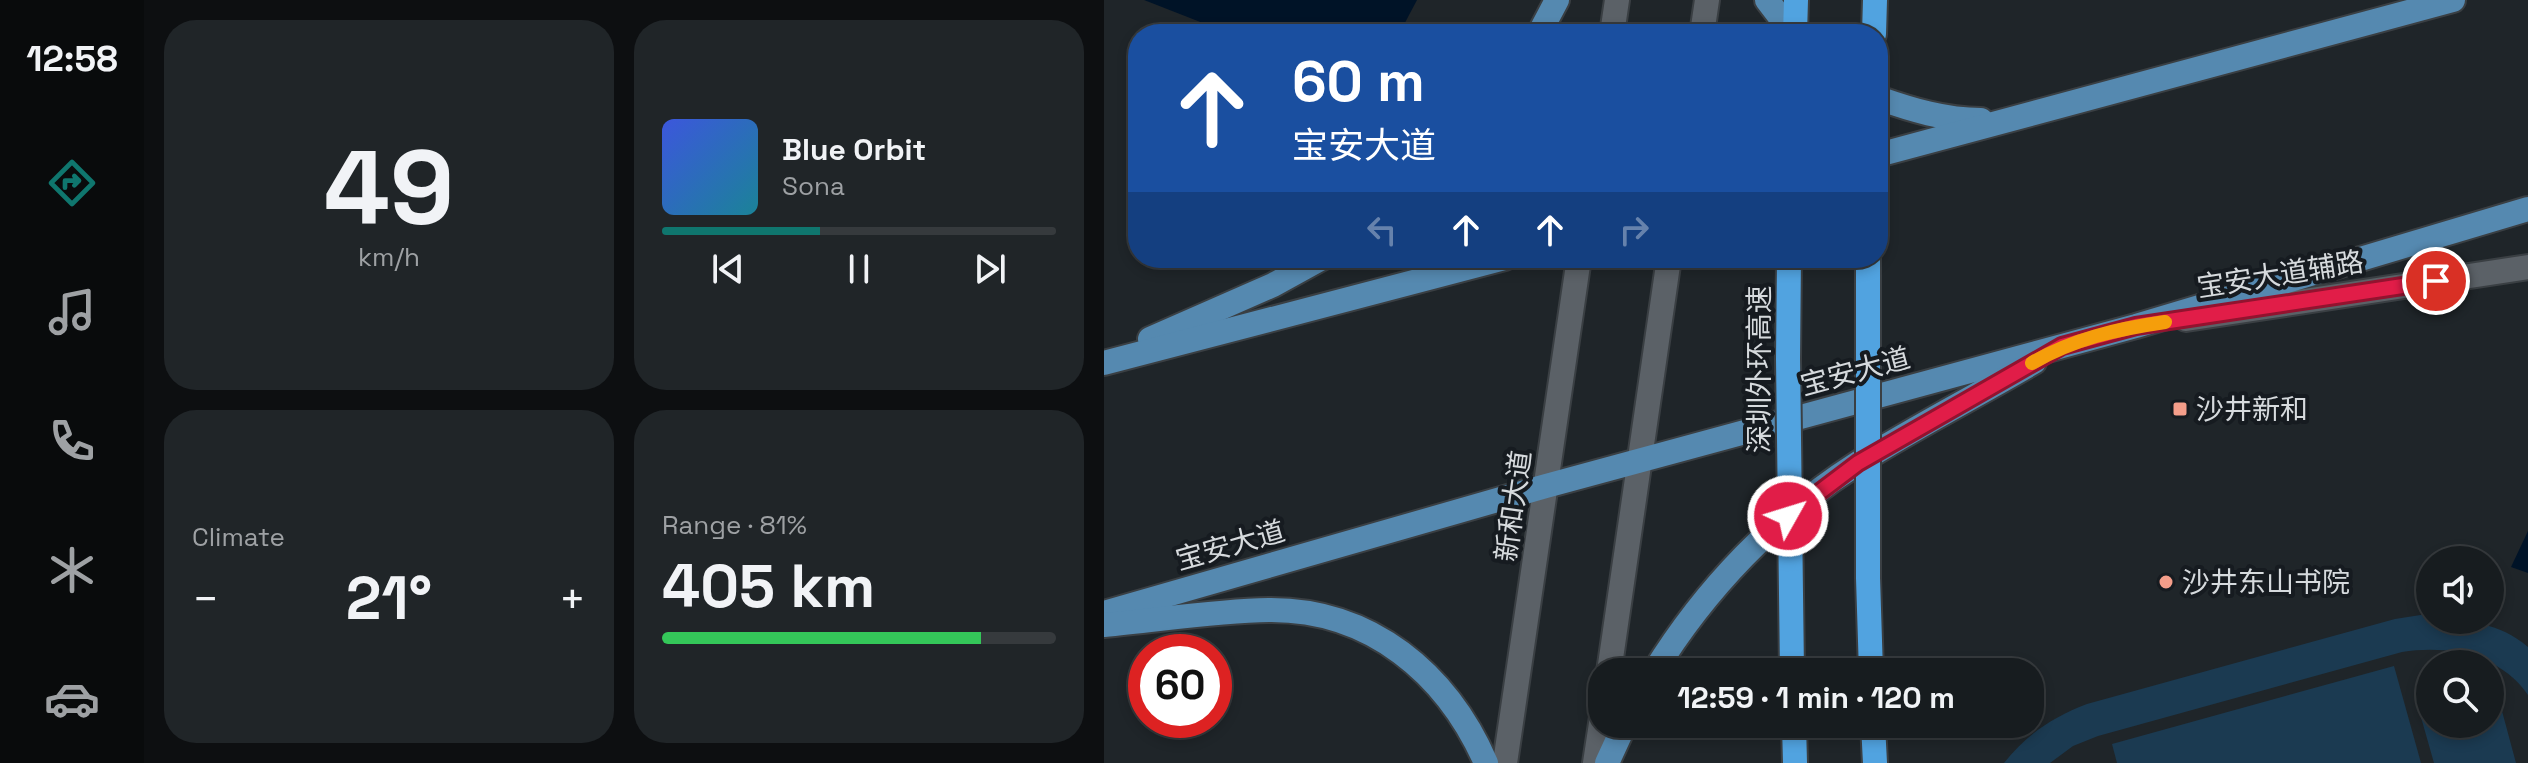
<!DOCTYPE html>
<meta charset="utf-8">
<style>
body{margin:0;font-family:"Space Grotesk","Noto Sans SC",sans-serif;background:#202528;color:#f1f3f6;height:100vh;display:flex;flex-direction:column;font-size:30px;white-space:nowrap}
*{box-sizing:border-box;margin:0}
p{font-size:26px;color:#9ea1a4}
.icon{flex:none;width:44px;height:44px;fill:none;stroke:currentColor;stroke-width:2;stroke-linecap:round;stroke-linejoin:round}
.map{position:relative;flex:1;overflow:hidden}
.details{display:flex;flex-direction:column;gap:20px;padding:20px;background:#0d0f11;width:960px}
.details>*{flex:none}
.hud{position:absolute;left:24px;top:24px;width:760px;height:244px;border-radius:32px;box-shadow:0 4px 12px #0003,0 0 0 2px #363a3d;background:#1a4fa0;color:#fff;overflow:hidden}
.tools{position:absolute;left:1312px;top:546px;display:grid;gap:16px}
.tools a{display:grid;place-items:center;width:88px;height:88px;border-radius:50%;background:#171c1f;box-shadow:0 4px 12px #0003,0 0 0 2px #363a3d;font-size:40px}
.speed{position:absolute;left:24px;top:634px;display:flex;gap:16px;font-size:40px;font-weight:700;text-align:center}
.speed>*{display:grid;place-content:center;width:104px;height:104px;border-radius:50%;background:#171c1f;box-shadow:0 4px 12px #0003,0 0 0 2px #363a3d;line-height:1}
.speed .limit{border:12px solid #d22;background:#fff;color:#111}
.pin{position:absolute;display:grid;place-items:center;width:68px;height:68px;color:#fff;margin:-34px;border:4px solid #fff;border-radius:50%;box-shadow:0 2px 8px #0007}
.me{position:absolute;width:88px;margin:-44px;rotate:51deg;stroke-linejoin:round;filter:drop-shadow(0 0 6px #0008)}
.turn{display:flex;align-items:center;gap:28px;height:168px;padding:0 32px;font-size:36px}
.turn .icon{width:104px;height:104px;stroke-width:2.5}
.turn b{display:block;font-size:56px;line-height:68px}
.lanes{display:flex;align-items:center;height:76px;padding:0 32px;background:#0003;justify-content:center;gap:40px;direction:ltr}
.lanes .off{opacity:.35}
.big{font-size:60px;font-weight:800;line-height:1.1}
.details .card{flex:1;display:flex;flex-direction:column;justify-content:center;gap:12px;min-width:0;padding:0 28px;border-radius:32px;background:#202528}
.details .dial{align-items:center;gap:0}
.dial b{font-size:104px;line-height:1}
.song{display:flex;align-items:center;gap:24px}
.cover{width:96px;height:96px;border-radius:12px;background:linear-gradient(135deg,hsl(230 70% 55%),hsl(190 70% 35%))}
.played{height:8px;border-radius:4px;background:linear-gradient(90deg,#0f766e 40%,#363a3d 40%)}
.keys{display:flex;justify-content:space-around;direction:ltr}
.heat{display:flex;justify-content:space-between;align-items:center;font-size:44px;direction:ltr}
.charge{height:12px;border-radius:6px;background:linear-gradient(90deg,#34c759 81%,#363a3d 0)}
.details .tiles{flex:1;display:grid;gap:20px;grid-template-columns:repeat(2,1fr)}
.trip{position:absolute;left:484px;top:658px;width:456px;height:80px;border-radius:32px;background:#171c1f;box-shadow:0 4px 12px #0003,0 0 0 2px #363a3d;font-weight:800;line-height:80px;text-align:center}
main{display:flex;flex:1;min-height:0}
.tab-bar{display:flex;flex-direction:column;width:144px;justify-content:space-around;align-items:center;background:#090b0c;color:#9ea1a4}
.tab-bar .icon{width:56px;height:56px}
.tab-bar .selected{color:#0f766e}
.tab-bar b{font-size:36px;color:#f1f3f6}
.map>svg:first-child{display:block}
.green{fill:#1b3a51}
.water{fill:#001327}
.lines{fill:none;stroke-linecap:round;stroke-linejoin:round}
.secondary-casing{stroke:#3a3f43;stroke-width:28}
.primary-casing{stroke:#3a3f43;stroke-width:28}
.highway-casing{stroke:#3a3f43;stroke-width:28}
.secondary{stroke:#5b6167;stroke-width:24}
.primary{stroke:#5589b0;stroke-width:24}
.highway{stroke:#51a3e0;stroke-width:24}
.highway-bridge-casing{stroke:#3a3f43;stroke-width:28;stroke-linecap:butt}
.highway-bridge{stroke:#51a3e0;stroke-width:24}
.route-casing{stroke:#92132f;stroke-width:20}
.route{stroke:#e11d48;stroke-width:14}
.slow{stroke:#f59e0b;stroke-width:14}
.poi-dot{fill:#f49e8a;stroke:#161b20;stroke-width:3}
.labels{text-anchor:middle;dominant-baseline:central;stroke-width:8;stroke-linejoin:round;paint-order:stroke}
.street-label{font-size:28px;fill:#d6dadd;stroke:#161b20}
.poi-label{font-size:28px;fill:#d6dadd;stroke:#161b20;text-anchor:start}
</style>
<main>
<nav class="tab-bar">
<b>12:58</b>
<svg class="icon selected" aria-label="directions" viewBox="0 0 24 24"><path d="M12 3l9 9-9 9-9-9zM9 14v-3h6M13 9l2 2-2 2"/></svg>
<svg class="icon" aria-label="music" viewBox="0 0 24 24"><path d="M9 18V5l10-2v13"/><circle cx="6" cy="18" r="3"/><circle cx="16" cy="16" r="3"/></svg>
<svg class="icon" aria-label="phone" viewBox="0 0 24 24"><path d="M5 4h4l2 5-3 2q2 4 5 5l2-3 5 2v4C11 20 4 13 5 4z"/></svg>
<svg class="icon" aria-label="climate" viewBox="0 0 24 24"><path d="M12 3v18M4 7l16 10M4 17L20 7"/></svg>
<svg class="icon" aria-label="car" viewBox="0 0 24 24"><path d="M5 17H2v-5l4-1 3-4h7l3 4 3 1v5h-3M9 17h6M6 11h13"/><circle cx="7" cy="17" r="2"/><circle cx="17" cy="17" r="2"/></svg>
</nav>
<section class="details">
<div class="tiles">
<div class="card dial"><b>49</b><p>km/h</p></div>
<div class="card">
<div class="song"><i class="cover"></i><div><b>Blue Orbit</b><p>Sona</p></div></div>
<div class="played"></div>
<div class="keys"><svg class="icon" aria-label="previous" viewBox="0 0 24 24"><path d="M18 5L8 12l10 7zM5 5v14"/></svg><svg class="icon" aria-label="pause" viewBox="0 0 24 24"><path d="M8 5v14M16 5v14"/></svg><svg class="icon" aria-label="next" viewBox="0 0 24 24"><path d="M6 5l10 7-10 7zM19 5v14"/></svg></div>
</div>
<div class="card"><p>Climate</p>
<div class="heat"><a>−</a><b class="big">21°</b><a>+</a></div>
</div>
<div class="card"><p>Range · 81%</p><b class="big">405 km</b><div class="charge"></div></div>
</div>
</section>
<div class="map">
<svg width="1424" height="763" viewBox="0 0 1424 763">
<rect width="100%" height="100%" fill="#1f2529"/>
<g class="green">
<path d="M 1323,614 L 1326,614 L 1326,620 C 1363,620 1395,622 1424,647 L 1424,695 C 1396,654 1344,645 1298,652 L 994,736 L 969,746 L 946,763 L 900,763 C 923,734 949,717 983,704 L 1291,619 Z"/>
<path d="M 1290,666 L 1317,763 L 1013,763 L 1008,744 Z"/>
<path d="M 1388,674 L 1412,763 L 1330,763 L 1311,696 L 1326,691 L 1326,724 L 1386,724 Z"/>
</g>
<g class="water">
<path d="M 40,0 L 313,0 L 295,34 L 127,34 Z"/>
<path d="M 1424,531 L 1424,573 L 1407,567 Z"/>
</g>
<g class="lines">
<g class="secondary-casing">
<g id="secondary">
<path d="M 508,34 L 513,0"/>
<path d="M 598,34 L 603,0"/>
<path d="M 1082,319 L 1424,267"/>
<path d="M 505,672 L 565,258"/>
<path d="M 401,763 L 475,258"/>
<path d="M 491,763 L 498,717"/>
</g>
</g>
<g class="primary-casing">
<g id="primary">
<path d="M 663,0 L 689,34"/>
<path d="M 435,34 L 453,0"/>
<path d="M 774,98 C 808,110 841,120 877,120"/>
<path d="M 774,155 L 1349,0"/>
<path d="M 46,339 L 169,285 L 218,258"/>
<path d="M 0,363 L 401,258"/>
<path d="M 0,613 L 442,486 L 1032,326 L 1424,209"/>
<path d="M 0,625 C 55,620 110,611 165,610 C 267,609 343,674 382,763"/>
<path d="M 550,672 C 601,589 671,516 754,463 C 811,427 872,396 930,362"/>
<path d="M 503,763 L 521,724"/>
</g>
</g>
<g class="highway-casing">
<g id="highway">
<path d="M 691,34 L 692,0"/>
<path d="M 770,34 L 771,0"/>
<path d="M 690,724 L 691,763"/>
<path d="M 769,724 L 771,763"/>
</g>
</g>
<use href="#secondary" class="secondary"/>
<use href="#primary" class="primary"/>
<use href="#highway" class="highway"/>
<g class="highway-bridge-casing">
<g id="highway-bridge">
<path d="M 685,258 L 684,359 L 688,672"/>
<path d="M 764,258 L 764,578 L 767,672"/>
</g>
</g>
<use href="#highway-bridge" class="highway-bridge"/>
</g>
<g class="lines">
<g class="route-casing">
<path id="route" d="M 684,516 L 754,463 L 958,346 L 1032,326 L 1332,281"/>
</g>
<use href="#route" class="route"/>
<path class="slow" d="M 928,363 C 969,339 1013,329 1061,322"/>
</g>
<g class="poi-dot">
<rect x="1068" y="401" width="16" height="16" rx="4"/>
<circle cx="1062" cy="582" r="8"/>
</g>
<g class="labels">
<g class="street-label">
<text transform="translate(1176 274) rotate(-9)">宝安大道辅路</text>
<text transform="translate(655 369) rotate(-90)">深圳外环高速</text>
<text transform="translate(751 371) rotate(-15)">宝安大道</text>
<text transform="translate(409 506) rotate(-82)">新和大道</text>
<text transform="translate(126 545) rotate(-16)">宝安大道</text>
</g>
<g class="poi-label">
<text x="1092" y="409">沙井新和</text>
<text x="1078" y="582">沙井东山书院</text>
</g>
</g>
</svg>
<div class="tools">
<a><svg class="icon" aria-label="sound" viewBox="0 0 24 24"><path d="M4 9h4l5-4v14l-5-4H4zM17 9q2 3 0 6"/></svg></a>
<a><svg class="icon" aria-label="search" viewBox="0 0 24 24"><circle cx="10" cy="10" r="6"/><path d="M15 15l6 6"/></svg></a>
</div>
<div class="speed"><div class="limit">60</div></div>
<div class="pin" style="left:1332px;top:281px;background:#d93025"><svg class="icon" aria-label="arrive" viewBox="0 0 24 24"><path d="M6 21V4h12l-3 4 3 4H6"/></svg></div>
<svg class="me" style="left:684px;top:516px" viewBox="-20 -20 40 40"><circle r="17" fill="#e11d48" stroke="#fff" stroke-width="3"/><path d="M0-11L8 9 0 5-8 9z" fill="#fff"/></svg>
<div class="trip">12:59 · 1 min · 120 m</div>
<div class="hud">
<div class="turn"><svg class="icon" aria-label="ahead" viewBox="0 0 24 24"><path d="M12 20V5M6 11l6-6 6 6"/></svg><div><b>60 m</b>宝安大道</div></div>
<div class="lanes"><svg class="icon off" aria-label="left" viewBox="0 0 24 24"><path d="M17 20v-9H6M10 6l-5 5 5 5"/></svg><svg class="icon" aria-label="ahead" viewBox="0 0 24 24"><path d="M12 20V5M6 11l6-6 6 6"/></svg><svg class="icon" aria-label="ahead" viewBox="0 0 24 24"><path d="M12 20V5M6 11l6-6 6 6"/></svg><svg class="icon off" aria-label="right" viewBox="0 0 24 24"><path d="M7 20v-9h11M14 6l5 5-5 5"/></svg></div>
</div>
</div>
</main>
